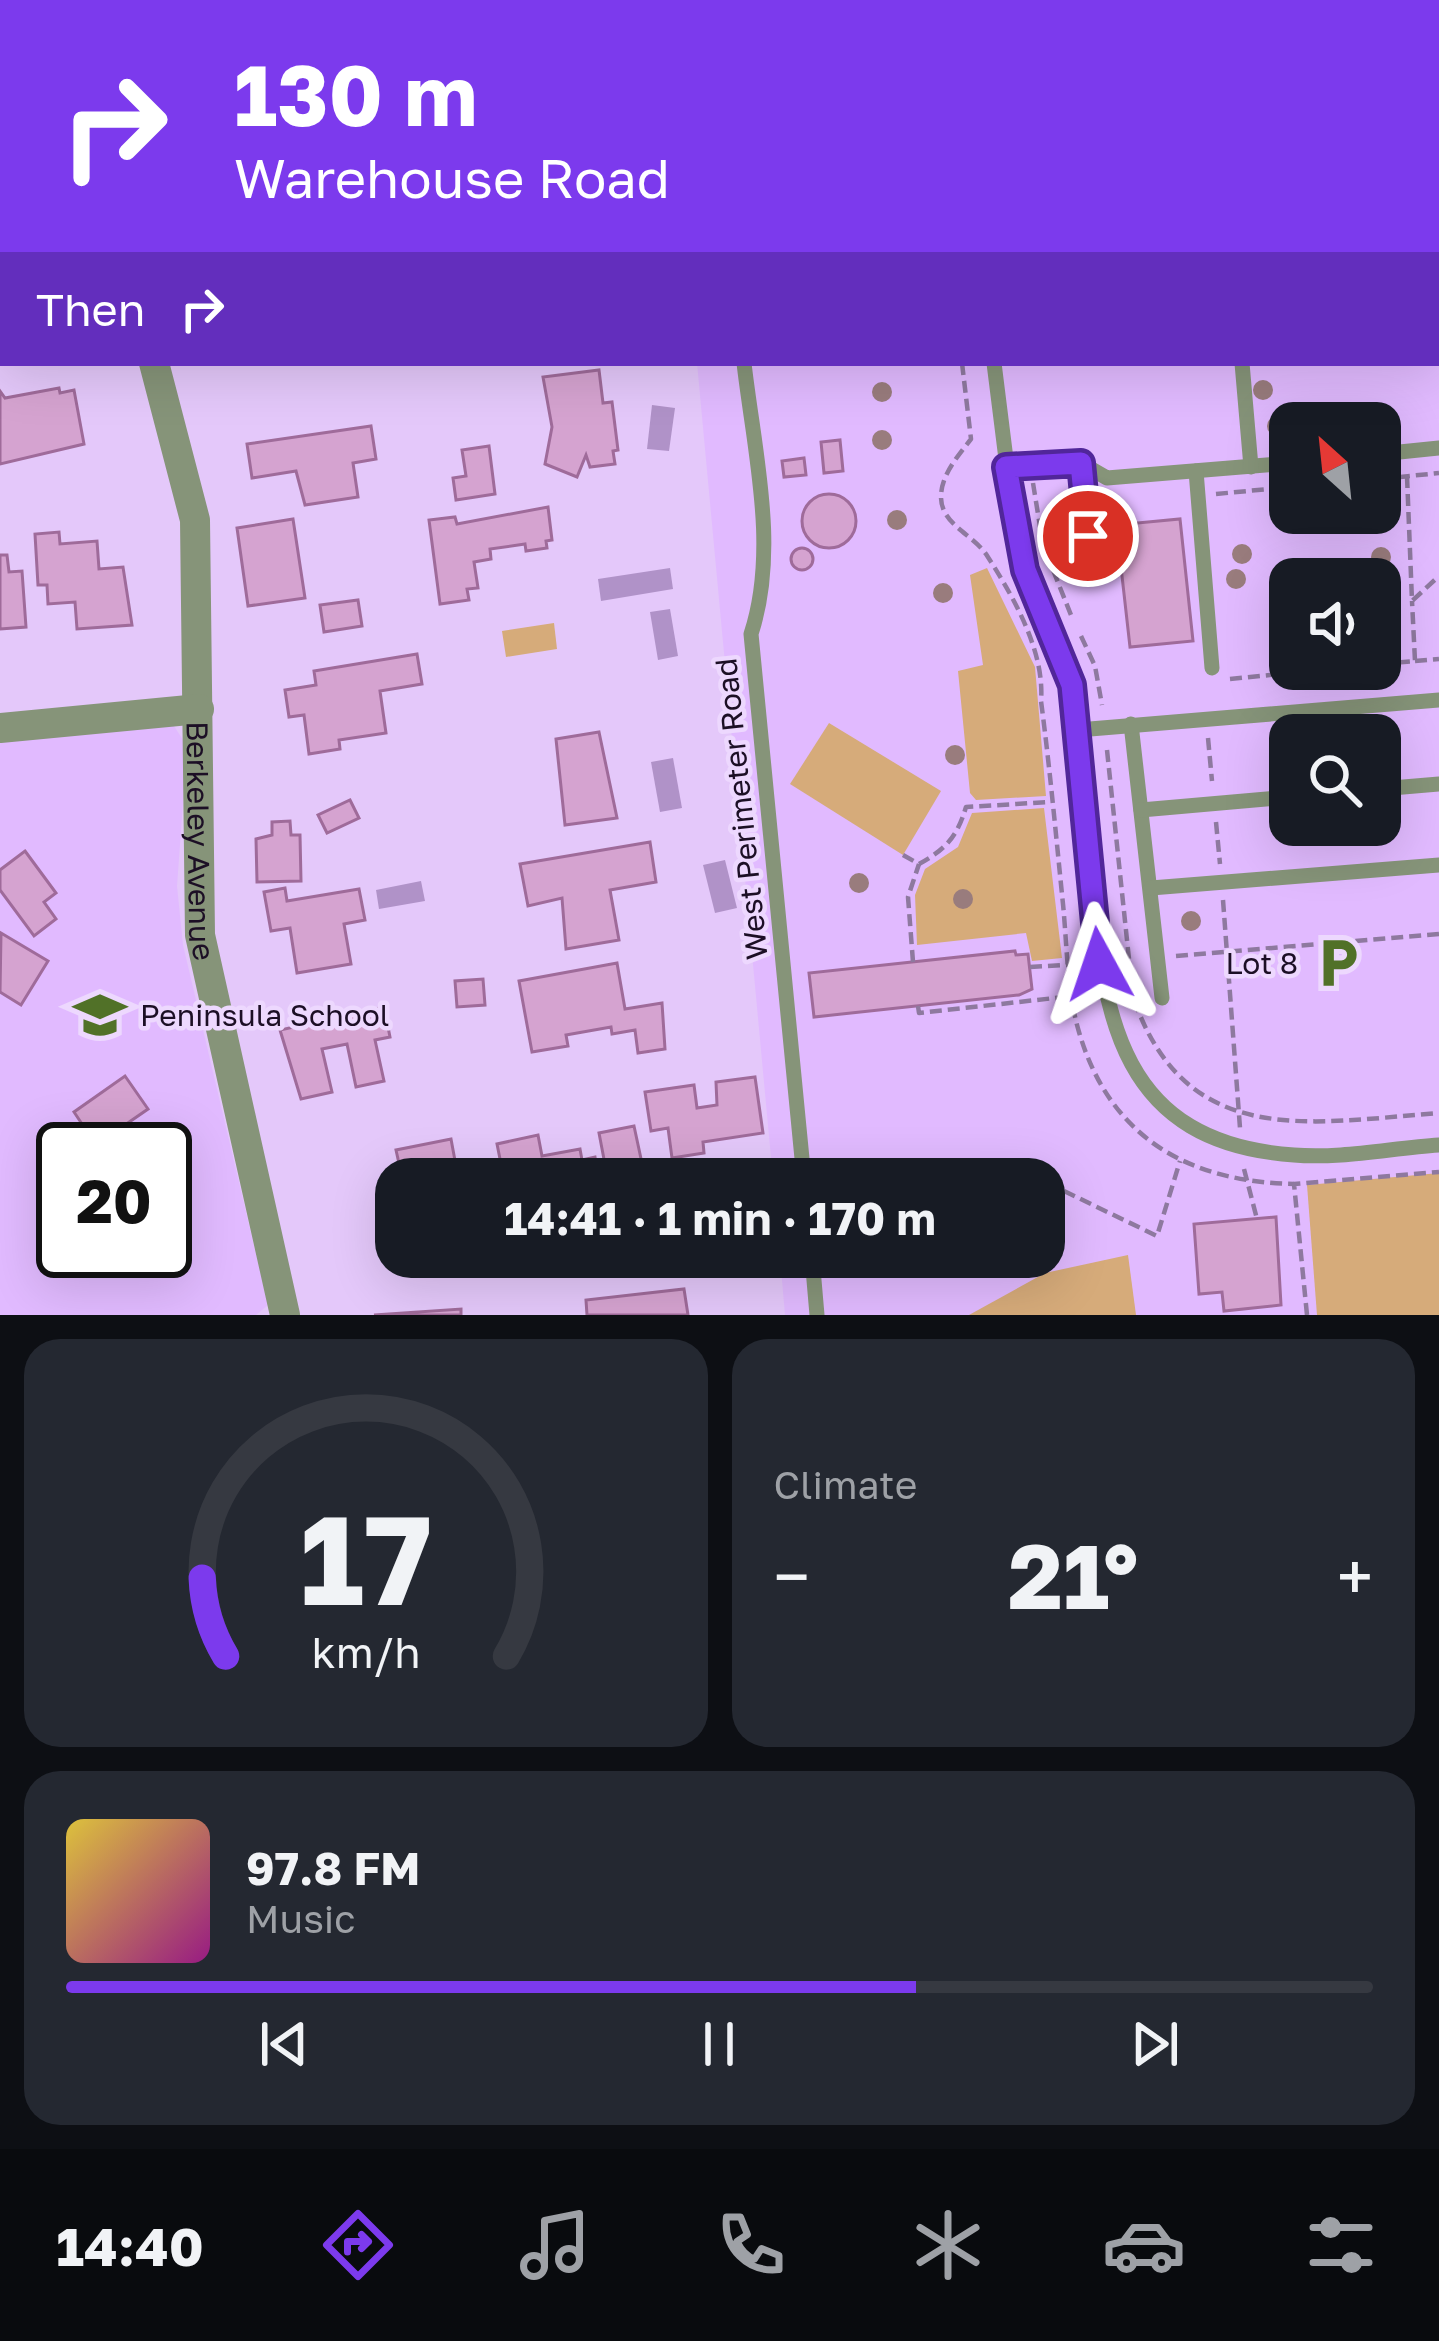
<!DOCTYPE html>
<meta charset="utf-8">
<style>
body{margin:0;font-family:"Golos Text",sans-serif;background:#242831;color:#f1f3f6;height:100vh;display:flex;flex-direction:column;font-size:45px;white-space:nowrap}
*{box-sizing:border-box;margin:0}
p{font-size:39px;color:#9ea1a6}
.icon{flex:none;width:66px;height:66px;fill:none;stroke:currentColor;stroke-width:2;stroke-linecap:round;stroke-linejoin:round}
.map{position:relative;height:1315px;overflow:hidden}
.side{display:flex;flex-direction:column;gap:24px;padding:24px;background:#0d0f14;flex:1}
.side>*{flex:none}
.banner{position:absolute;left:0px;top:0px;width:1440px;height:366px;box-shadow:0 12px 48px #0002;background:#7c3aed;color:#fff;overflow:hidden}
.needle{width:78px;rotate:333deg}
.tools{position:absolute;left:1269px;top:402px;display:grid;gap:24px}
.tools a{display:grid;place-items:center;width:132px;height:132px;border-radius:24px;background:#171b24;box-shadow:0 12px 48px #0002;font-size:60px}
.speed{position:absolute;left:36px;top:1122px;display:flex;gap:24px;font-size:60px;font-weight:700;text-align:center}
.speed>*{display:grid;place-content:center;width:156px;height:156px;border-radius:50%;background:#171b24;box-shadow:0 12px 48px #0002;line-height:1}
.speed .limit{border:6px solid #111;border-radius:18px;background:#fff;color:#111}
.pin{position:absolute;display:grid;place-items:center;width:102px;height:102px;color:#fff;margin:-51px;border:6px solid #fff;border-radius:50%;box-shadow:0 3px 12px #0007}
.me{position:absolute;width:132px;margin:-66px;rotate:355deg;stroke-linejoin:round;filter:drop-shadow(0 0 9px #0008)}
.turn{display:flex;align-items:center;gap:42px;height:252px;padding:0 36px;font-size:54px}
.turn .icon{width:156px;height:156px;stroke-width:2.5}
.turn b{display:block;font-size:84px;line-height:102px}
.then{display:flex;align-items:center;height:114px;padding:0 36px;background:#0003;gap:24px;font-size:45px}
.big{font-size:90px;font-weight:700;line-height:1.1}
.side .tile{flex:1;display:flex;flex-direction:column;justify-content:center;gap:18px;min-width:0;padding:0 42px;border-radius:36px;background:#242831}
.side .dial{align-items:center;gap:0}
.dial svg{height:312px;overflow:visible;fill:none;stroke:#363941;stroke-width:7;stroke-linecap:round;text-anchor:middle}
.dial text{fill:#f1f3f6;stroke:none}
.song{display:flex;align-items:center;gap:36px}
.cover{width:144px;height:144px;border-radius:18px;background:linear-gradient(135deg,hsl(50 70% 55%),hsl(310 70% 35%))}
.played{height:12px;border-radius:6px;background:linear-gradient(90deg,#7c3aed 65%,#363941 65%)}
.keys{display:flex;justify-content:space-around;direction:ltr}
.heat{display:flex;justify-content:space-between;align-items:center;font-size:66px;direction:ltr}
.side .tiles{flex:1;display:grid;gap:24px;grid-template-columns:1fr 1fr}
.tile:last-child{grid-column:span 2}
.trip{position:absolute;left:375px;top:1158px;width:690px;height:120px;border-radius:36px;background:#171b24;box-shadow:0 12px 48px #0002;font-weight:700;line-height:120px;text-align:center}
.menu{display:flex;height:192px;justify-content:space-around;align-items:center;background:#090b0e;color:#9ea1a6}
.menu .icon{width:84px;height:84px}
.menu .current{color:#7c3aed}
.menu b{font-size:54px;color:#f1f3f6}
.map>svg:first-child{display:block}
.built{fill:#e1baff;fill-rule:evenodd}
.green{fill:#d6ab7a}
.water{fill:#b092c8}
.building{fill:#d5a3d0;stroke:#9f6b9a;stroke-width:3}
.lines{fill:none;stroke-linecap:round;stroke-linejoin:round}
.path{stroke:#8e799f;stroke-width:4.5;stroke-dasharray:12 6;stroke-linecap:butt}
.lane{stroke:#869479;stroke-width:15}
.street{stroke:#869479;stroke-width:30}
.tree{fill:#997c7d}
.route-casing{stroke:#51269a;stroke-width:30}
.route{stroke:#7c3aed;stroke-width:21}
.labels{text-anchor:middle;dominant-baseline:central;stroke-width:9;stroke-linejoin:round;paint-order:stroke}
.street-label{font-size:30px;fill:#1c0f25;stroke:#edd8fe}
.poi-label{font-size:30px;fill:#1c0f25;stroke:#edd8fe;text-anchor:end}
</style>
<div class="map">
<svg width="1439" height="1315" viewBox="0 0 1439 1315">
<rect width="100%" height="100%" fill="#e4c8fa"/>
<g class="built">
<path d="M 664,0 L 1439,0 L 1439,1315 L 785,1315 L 780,1257 L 1044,1257 L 1044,1179 L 773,1179 L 697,363 L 1437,363 L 1437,3 ZM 1290,423 L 1380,423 L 1380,513 L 1290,513 ZM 1290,579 L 1380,579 L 1380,669 L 1290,669 ZM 1290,735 L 1380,735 L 1380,825 L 1290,825 Z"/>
<path d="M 172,723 L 187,746 L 177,886 L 183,945 L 268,1305 L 256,1315 L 0,1315 L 0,742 ZM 63,1149 L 165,1149 L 165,1251 L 63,1251 Z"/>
</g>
<g class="green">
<path d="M 987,568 L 1035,667 L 1046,796 L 976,800 L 970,793 L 958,671 L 983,665 L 970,575 Z"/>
<path d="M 554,623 L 557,649 L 506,657 L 502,631 Z"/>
<path d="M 829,723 L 941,791 L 903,855 L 790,784 Z"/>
<path d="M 1044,808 L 1062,958 L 1032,961 L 1026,933 L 917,945 L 915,895 L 925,869 L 958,847 L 972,813 Z"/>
<path d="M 1439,1173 L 1439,1315 L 1317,1315 L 1307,1185 Z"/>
<path d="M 1128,1255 L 1136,1315 L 969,1315 L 1045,1273 Z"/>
</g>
<g class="water">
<path d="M 652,405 L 675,408 L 669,451 L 647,449 Z"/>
<path d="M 670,568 L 673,589 L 601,601 L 598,579 Z"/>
<path d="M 670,609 L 678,656 L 658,660 L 650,612 Z"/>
<path d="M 673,758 L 682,808 L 660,812 L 651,762 Z"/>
<path d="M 725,860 L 737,908 L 715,913 L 703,865 Z"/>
<path d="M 421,881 L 425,901 L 379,909 L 376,890 Z"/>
</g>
<g class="building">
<path d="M 0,0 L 19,3 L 3,3 L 0,48 Z"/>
<path d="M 242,0 L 295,0 L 295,2 L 242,3 Z"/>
<path d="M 425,0 L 530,0 L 531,3 L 425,3 Z"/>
<path d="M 751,0 L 870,0 L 839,3 Z"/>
<path d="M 1432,0 L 1432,3 L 1343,3 L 1370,0 Z"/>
<path d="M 3,225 L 3,320 L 0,318 Z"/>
<path d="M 599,370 L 603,403 L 612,402 L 618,450 L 613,451 L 615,464 L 590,467 L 586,455 L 577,477 L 545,464 L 552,427 L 543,377 Z"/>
<path d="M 59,388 L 60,393 L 74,390 L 84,444 L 0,464 L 0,391 L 5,398 Z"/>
<path d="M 371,426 L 376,459 L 353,463 L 358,497 L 305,505 L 296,471 L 252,478 L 247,444 Z"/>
<path d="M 840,440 L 843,471 L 824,473 L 821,442 Z"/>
<path d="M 489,446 L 495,494 L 456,500 L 453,478 L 466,476 L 462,450 Z"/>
<path d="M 804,458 L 806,475 L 784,477 L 782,461 Z"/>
<circle cx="829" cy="521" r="27"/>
<path d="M 548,507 L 552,540 L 546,541 L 547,548 L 526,551 L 525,544 L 490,549 L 491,559 L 474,562 L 478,588 L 467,589 L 469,600 L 440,604 L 429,520 L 455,517 L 457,524 Z"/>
<path d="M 293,519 L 305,598 L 248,606 L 237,528 Z"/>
<path d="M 1180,519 L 1193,641 L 1130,647 L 1121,567 L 1106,569 L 1103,544 L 1118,541 L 1116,525 Z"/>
<path d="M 59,532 L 60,544 L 97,541 L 99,569 L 123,567 L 132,625 L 77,629 L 75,602 L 48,604 L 47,585 L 38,585 L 35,534 Z"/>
<circle cx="802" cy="559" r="11"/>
<path d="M 0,555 L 7,555 L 9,572 L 22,571 L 26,627 L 0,629 Z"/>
<path d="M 358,600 L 362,626 L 324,632 L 320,605 Z"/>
<path d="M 417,654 L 422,684 L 380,691 L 386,733 L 339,740 L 340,749 L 309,754 L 304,715 L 289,717 L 285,690 L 316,685 L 314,671 Z"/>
<path d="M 599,732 L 617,818 L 565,825 L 556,739 Z"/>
<path d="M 350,800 L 359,818 L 327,833 L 318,815 Z"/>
<path d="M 290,821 L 291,835 L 300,835 L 301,881 L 257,882 L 256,839 L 272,835 L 272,822 Z"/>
<path d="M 650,842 L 656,882 L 610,890 L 619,940 L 566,949 L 562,898 L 528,906 L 520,864 Z"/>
<path d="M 25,851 L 56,893 L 44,902 L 56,919 L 34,936 L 0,890 L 0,870 Z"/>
<path d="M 285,888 L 287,901 L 359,889 L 365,920 L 344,924 L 351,964 L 297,973 L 290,928 L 271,931 L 264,892 Z"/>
<path d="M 1,933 L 48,961 L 21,1005 L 0,992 Z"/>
<path d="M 1015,951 L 1016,955 L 1028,954 L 1032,989 L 1019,995 L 814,1017 L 809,973 Z"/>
<path d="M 617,963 L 625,1009 L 662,1003 L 665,1049 L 638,1053 L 635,1030 L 612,1034 L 611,1027 L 566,1035 L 568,1046 L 532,1052 L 519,981 Z"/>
<path d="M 483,979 L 485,1005 L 457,1007 L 455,981 Z"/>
<path d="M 384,1007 L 390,1037 L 375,1040 L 384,1081 L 356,1087 L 347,1044 L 322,1049 L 332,1092 L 301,1099 L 280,1030 Z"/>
<path d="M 125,1076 L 148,1109 L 96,1145 L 74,1112 Z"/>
<path d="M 755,1077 L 763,1133 L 703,1142 L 704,1153 L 672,1158 L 668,1128 L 651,1131 L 645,1092 L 694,1085 L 697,1108 L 717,1105 L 716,1082 Z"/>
<path d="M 634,1126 L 643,1168 L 607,1175 L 599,1133 Z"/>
<path d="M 538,1135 L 542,1156 L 580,1149 L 582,1160 L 595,1157 L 598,1175 L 504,1179 L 497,1144 Z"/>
<path d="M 451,1139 L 456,1166 L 402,1177 L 396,1150 Z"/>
<path d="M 1276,1217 L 1281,1305 L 1224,1311 L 1222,1292 L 1199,1294 L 1194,1224 Z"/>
<path d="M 684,1289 L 688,1315 L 587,1315 L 586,1300 Z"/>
<path d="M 461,1309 L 461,1315 L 374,1315 Z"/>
</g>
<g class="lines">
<g class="path">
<path d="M 889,0 L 889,3"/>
<path d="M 1437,117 L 1439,116"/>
<path d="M 962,363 L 971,439 C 958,456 941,475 941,497 C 941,524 972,534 986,554 C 1013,596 1045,651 1041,701 C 1050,769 1056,836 1063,904 C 1067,945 1067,992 1079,1032 C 1110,1138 1189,1182 1294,1184"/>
<path d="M 1407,476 L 1412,601 L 1439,576"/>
<path d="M 1380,479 L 1439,473"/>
<path d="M 1033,483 L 1043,545 L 1071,615"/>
<path d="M 1216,494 L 1290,487"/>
<path d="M 1081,636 L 1095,666 L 1102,705"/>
<path d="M 1415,661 L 1439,659"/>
<path d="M 1380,664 L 1415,661 L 1412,601"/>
<path d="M 1230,679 L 1331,669"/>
<path d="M 1208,738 L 1212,781"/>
<path d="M 1107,750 L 1133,997 C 1186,1150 1308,1123 1439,1113"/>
<path d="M 1216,822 L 1220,864"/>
<path d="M 903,855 L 919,864 C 946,849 957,837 966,807 L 1050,802"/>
<path d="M 1223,900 L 1240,1128"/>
<path d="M 1176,956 L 1439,934"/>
<path d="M 913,962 L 908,897 L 919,864"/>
<path d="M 1030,967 L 1081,964"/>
<path d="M 918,1006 L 919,1013 L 1073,996"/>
<path d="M 1244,1169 L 1257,1219"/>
<path d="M 1064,1191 L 1157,1236 L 1180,1161"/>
<path d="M 1307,1315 L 1294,1184 L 1439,1172"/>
</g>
<g class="lane">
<path d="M 710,0 L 710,3"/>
<path d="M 962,0 L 962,3"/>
<path d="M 1212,0 L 1213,3"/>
<path d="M 1437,150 L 1439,149"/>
<path d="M 744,363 C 754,451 779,549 751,634 L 804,1179"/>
<path d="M 994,363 L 1007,467 L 1081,463 L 1107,478 L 1290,463"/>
<path d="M 1242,363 L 1251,467"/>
<path d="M 1380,454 L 1439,448"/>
<path d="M 1081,463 L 1092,573"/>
<path d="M 1007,467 C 1011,503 1014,541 1027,574 C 1043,613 1068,651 1073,693 C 1081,753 1086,814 1091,874 C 1103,1018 1120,1143 1294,1155 C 1340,1159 1392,1148 1439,1145"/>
<path d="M 1196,471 L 1212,668"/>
<path d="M 1131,724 L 1162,998"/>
<path d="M 1078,730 L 1439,700"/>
<path d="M 1380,789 L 1439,784"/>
<path d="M 1141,810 L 1290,797"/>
<path d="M 1151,888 L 1439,865"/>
<path d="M 812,1257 L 817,1315"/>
</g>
<g class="street">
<path d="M 99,3 L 100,0"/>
<path id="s1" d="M 154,363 L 195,520 L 200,935 L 285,1315"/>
<path d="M 0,728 L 199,709"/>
</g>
</g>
<g class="tree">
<circle cx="1263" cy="390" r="10"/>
<circle cx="882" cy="392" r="10"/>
<circle cx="1277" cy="426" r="10"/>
<circle cx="882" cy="440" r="10"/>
<circle cx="897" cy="520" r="10"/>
<circle cx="1242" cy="554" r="10"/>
<circle cx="1381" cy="557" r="10"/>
<circle cx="1236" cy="579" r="10"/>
<circle cx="943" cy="593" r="10"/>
<circle cx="955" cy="755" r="10"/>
<circle cx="859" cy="883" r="10"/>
<circle cx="963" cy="899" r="10"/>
<circle cx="1191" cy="921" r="10"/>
</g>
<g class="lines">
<g class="route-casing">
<path id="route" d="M 1088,536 L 1081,463 L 1006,467 L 1025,570 L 1072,685 L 1099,964"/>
</g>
<use href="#route" class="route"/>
</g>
<defs>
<g id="parking-bare" transform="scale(4.14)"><path d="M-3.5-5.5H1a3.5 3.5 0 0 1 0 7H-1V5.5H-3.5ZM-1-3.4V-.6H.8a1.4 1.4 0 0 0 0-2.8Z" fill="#517128" stroke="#edd8fe" stroke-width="2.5" paint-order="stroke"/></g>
<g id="school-bare" transform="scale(4.14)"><path d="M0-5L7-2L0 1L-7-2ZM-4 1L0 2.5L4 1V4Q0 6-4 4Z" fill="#517128" stroke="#edd8fe" stroke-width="2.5" paint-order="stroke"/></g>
</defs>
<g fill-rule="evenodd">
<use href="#parking-bare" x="1338" y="963"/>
<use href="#school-bare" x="100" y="1015"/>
</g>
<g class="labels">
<g class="street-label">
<text transform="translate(741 809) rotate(-96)">West Perimeter Road</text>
<text stroke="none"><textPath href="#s1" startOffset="483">Berkeley Avenue</textPath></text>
</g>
<g class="poi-label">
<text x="1298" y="963">Lot 8</text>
<text x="140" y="1015" text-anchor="start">Peninsula School</text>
</g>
</g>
</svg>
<div class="tools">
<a><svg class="needle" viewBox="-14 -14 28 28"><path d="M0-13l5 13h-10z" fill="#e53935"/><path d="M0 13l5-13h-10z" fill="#9ea1a6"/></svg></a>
<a><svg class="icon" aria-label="sound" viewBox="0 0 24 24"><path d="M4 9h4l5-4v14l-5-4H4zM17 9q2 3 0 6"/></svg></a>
<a><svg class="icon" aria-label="search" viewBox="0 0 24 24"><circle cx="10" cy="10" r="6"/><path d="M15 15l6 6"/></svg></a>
</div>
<div class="speed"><div class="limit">20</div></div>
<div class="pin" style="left:1088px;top:536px;background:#d93025"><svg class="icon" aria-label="arrive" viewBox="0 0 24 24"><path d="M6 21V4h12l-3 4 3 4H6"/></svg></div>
<svg class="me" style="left:1099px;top:964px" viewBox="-20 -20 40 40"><path d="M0-17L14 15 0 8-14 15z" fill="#7c3aed" stroke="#fff" stroke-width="4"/></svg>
<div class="trip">14:41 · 1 min · 170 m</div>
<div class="banner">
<div class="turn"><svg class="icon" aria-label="right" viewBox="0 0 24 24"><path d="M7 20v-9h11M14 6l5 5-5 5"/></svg><div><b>130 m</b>Warehouse Road</div></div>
<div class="then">Then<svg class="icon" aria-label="right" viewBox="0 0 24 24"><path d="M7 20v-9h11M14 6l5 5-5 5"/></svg></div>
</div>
</div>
<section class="side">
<div class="tiles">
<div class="tile dial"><svg viewBox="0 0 100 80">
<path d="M14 69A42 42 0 1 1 86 69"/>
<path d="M14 69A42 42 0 0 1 8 49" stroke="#7c3aed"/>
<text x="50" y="56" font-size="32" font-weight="700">17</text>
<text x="50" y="72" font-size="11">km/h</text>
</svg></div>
<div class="tile"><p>Climate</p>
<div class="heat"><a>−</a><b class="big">21°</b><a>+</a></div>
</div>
<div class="tile">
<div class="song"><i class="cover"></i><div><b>97.8 FM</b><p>Music</p></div></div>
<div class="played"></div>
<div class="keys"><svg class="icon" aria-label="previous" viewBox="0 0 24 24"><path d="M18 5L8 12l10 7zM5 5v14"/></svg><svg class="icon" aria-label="pause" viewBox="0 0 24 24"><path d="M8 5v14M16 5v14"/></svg><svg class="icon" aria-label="next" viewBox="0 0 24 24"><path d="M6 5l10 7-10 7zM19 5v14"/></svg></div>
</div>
</div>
</section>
<nav class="menu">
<b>14:40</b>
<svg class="icon current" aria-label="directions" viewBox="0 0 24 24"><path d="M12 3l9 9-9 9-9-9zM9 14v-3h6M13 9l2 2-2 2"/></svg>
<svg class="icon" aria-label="music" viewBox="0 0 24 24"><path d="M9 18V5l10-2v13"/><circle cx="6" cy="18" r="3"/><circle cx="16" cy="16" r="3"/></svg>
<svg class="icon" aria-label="phone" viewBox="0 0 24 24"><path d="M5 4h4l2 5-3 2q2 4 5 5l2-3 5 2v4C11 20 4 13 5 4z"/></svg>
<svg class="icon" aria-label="climate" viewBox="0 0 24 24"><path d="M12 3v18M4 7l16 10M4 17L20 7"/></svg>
<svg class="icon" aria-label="car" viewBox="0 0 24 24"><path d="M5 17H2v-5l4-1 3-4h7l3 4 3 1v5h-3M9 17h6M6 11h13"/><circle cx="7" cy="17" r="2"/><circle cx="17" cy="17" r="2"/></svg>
<svg class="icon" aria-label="filters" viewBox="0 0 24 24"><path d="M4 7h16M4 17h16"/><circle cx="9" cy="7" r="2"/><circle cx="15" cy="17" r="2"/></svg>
</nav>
